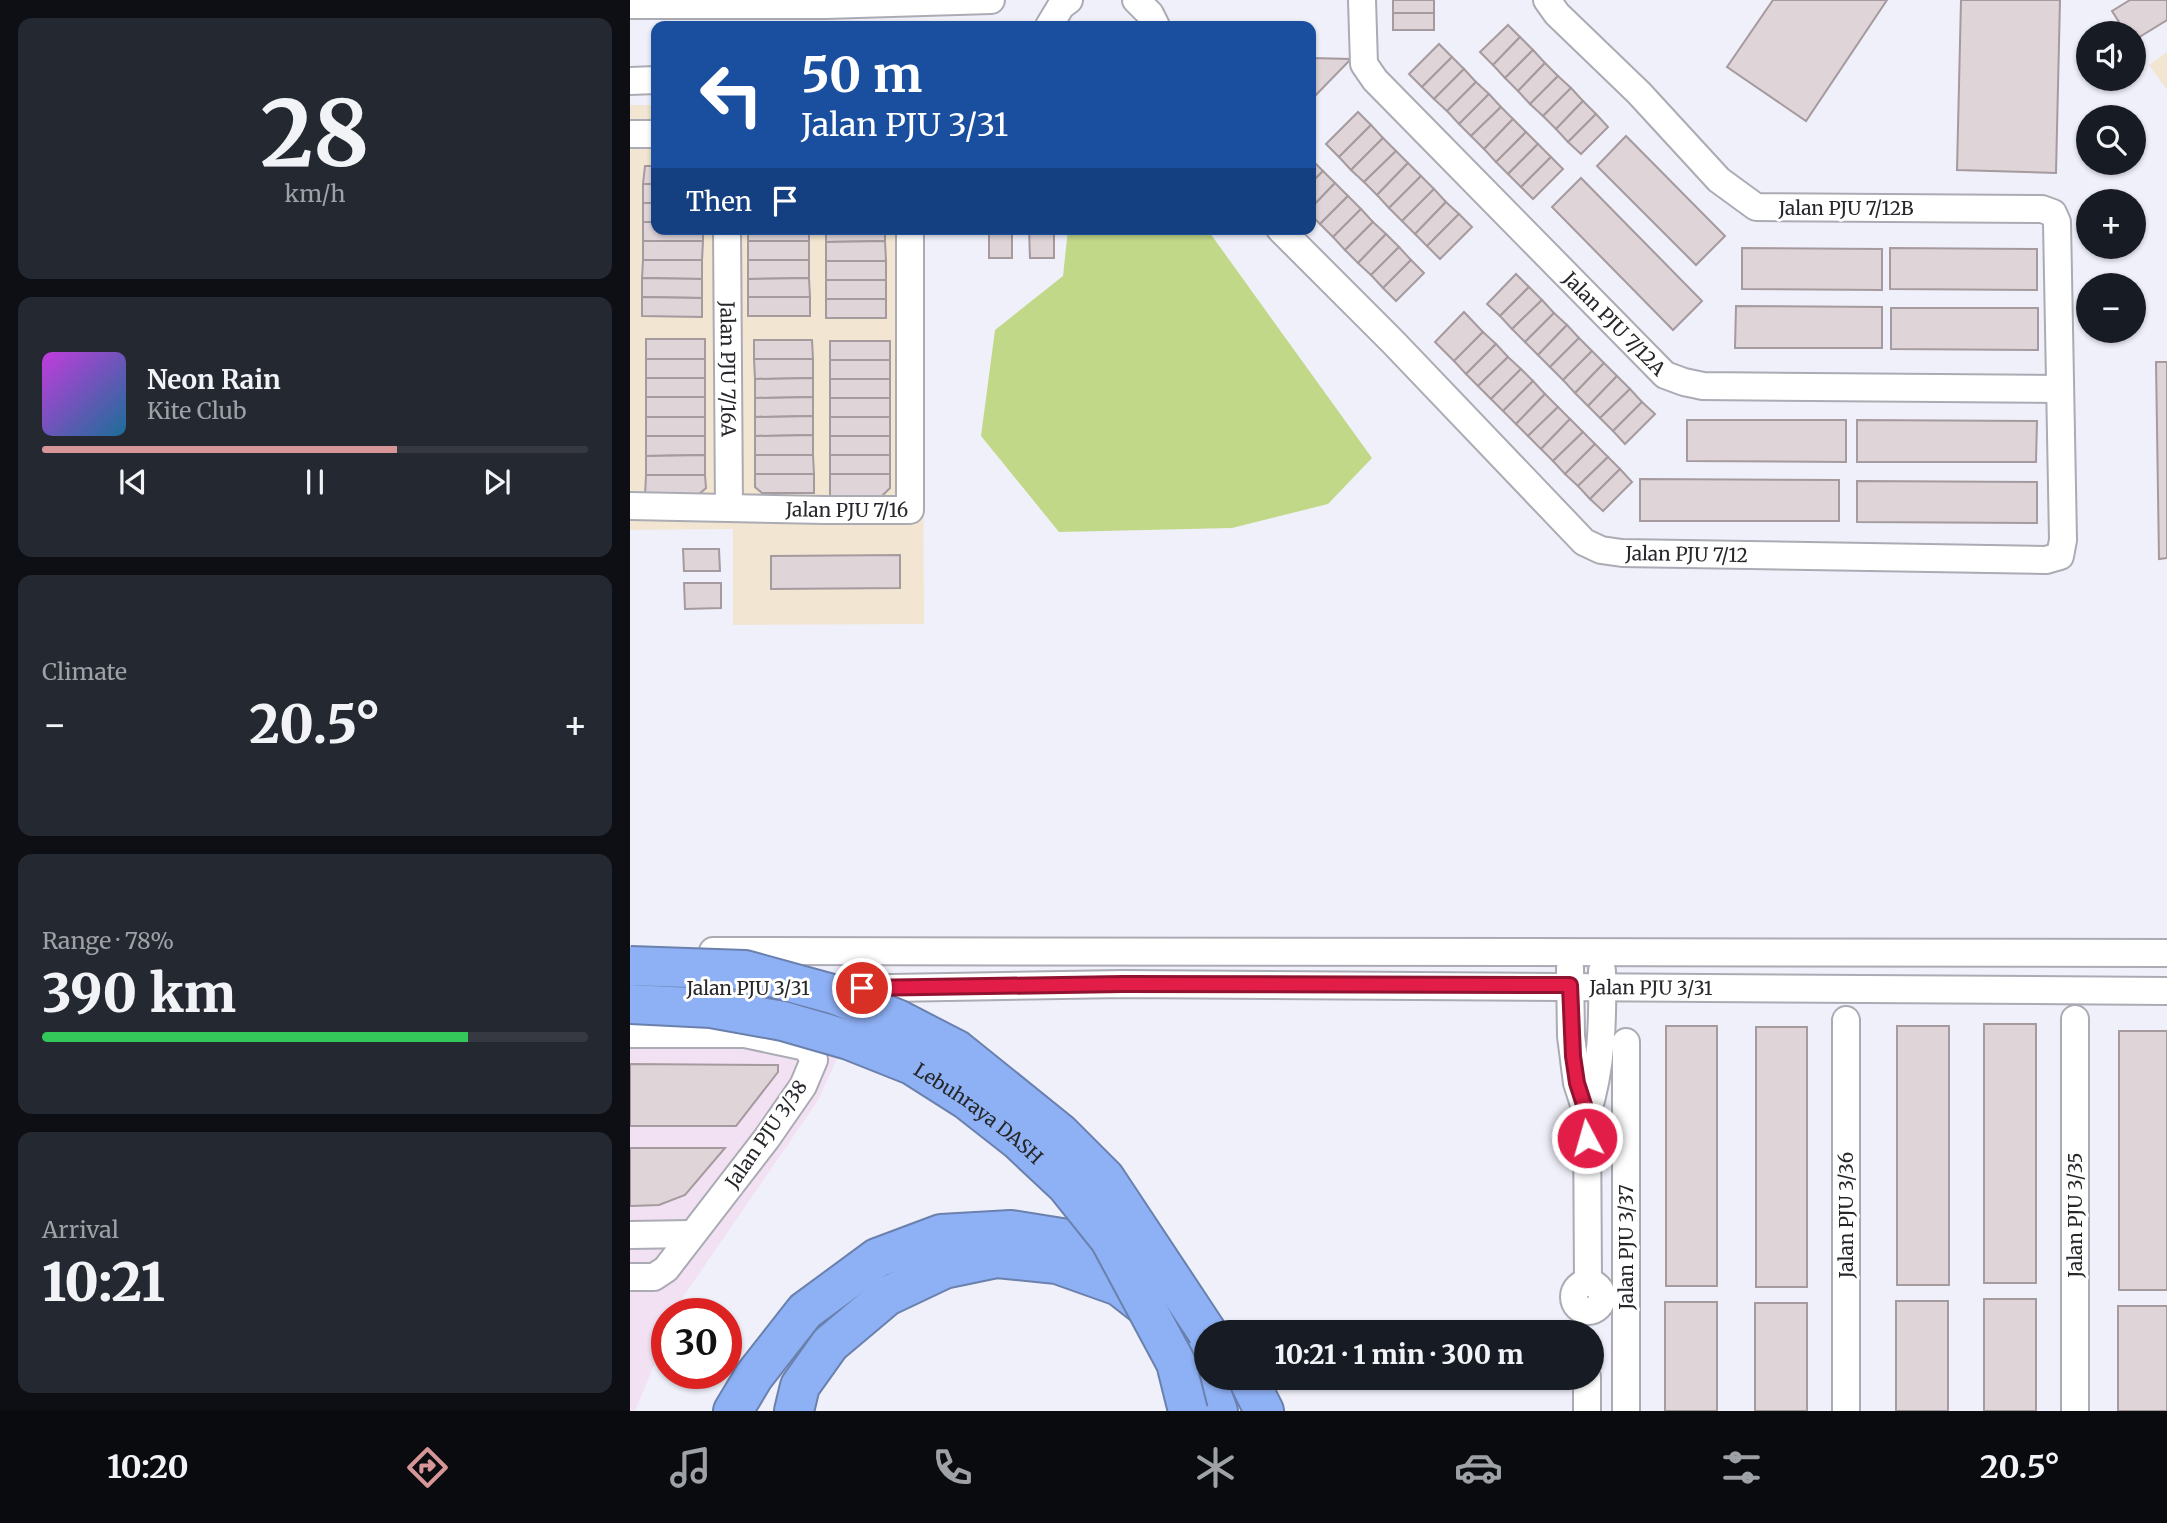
<!DOCTYPE html>
<meta charset="utf-8">
<style>
body{margin:0;font-family:Merriweather,serif;background:#242831;color:#f1f3f6;height:100vh;display:flex;flex-direction:column;font-size:26px;white-space:nowrap}
*{box-sizing:border-box;margin:0}
p{font-size:23px;color:#9ea1a6}
.icon{flex:none;width:38px;height:38px;fill:none;stroke:currentColor;stroke-width:2;stroke-linecap:round;stroke-linejoin:round}
.map{position:relative;flex:1;overflow:hidden}
.panel{display:flex;flex-direction:column;gap:18px;padding:18px;background:#0d0f14;width:630px}
.panel>*{flex:none}
.banner{position:absolute;left:21px;top:21px;width:665px;height:214px;border-radius:14px;box-shadow:0 2px 5px #0004;background:#1a4fa0;color:#fff;overflow:hidden}
.fabs{position:absolute;left:1446px;top:21px;display:grid;gap:14px}
.fabs a{display:grid;place-items:center;width:70px;height:70px;border-radius:50%;background:#171b24;box-shadow:0 2px 5px #0004;font-size:35px}
.speed{position:absolute;left:21px;top:1298px;display:flex;gap:14px;font-size:35px;font-weight:700;text-align:center}
.speed>*{display:grid;place-content:center;width:91px;height:91px;border-radius:50%;background:#171b24;box-shadow:0 2px 5px #0004;line-height:1}
.speed .limit{border:10px solid #d22;background:#fff;color:#111}
.pin{position:absolute;display:grid;place-items:center;width:60px;height:60px;color:#fff;margin:-30px;border:4px solid #fff;border-radius:50%;box-shadow:0 2px 7px #0007}
.me{position:absolute;width:77px;margin:-38px;rotate:354deg;stroke-linejoin:round;filter:drop-shadow(0 0 5px #0008)}
.turn{display:flex;align-items:center;gap:24px;height:147px;padding:0 35px;font-size:32px}
.turn .icon{width:91px;height:91px;stroke-width:2.5}
.turn b{display:block;font-size:49px;line-height:60px}
.then{display:flex;align-items:center;height:66px;padding:0 35px;background:#0003;gap:14px;font-size:26px}
.big{font-size:52px;font-weight:800;line-height:1.1}
.panel .card{flex:1;display:flex;flex-direction:column;justify-content:center;gap:10px;min-width:0;padding:0 24px;border-radius:14px;background:#242831}
.panel .dial{align-items:center;gap:0}
.dial b{font-size:91px;line-height:1}
.song{display:flex;align-items:center;gap:21px}
.cover{width:84px;height:84px;border-radius:10px;background:linear-gradient(135deg,hsl(290 70% 55%),hsl(200 70% 35%))}
.played{height:7px;border-radius:4px;background:linear-gradient(90deg,#d69697 65%,#363941 65%)}
.keys{display:flex;justify-content:space-around;direction:ltr}
.heat{display:flex;justify-content:space-between;align-items:center;font-size:38px;direction:ltr}
.charge{height:10px;border-radius:5px;background:linear-gradient(90deg,#34c759 78%,#363941 0)}
.trip{position:absolute;left:564px;top:1320px;width:410px;height:70px;border-radius:35px;background:#171b24;box-shadow:0 2px 5px #0004;font-weight:800;line-height:70px;text-align:center}
.menu{display:flex;height:112px;justify-content:space-around;align-items:center;background:#090b0e;color:#9ea1a6}
.menu .icon{width:49px;height:49px}
.menu .active{color:#d69697}
.menu b{font-size:32px;color:#f1f3f6}
main{display:flex;flex:1;min-height:0}
.map>svg:first-child{display:block}
.commercial{fill:#f2e5d1}
.industrial{fill:#f1e1f3}
.green{fill:#c2d889}
.building{fill:#dfd4d8;stroke:#a59a9e;stroke-width:2}
.lines{fill:none;stroke-linecap:round;stroke-linejoin:round}
.minor-casing{stroke:#ababb4;stroke-width:30}
.highway-casing{stroke:#6a80ad;stroke-width:42}
.minor{stroke:#fff;stroke-width:26}
.highway{stroke:#8eb0f4;stroke-width:38}
.highway-bridge-casing{stroke:#6a80ad;stroke-width:42;stroke-linecap:butt}
.highway-bridge{stroke:#8eb0f4;stroke-width:38}
.route-casing{stroke:#92132f;stroke-width:18}
.route{stroke:#e11d48;stroke-width:12}
.labels{text-anchor:middle;dominant-baseline:central;stroke-width:6;stroke-linejoin:round;paint-order:stroke}
.street-label{font-size:19px;fill:#26272a;stroke:#fff}
</style>
<main>
<section class="panel">
<div class="card dial"><b>28</b><p>km/h</p></div>
<div class="card">
<div class="song"><i class="cover"></i><div><b>Neon Rain</b><p>Kite Club</p></div></div>
<div class="played"></div>
<div class="keys"><svg class="icon" aria-label="previous" viewBox="0 0 24 24"><path d="M18 5L8 12l10 7zM5 5v14"/></svg><svg class="icon" aria-label="pause" viewBox="0 0 24 24"><path d="M8 5v14M16 5v14"/></svg><svg class="icon" aria-label="next" viewBox="0 0 24 24"><path d="M6 5l10 7-10 7zM19 5v14"/></svg></div>
</div>
<div class="card"><p>Climate</p>
<div class="heat"><a>−</a><b class="big">20.5°</b><a>+</a></div>
</div>
<div class="card"><p>Range · 78%</p><b class="big">390 km</b><div class="charge"></div></div>
<div class="card"><p>Arrival</p><b class="big">10:21</b></div>
</section>
<div class="map">
<svg width="1537" height="1411" viewBox="0 0 1537 1411">
<rect width="100%" height="100%" fill="#f0f0fa"/>
<g class="commercial">
<path d="M 1537,52 L 1537,90 L 1519,65 Z"/>
<path d="M 0,105 L 26,105 L 26,229 L 292,229 L 294,624 L 103,625 L 103,529 L 0,530 Z"/>
</g>
<path class="industrial" d="M 0,999 L 210,1052 L 187,1102 L 51,1300 L 45,1314 L 37,1314 L 37,1334 L 5,1411 L 0,1411 Z"/>
<path class="green" d="M 438,229 L 577,229 L 742,458 L 698,504 L 602,528 L 429,532 L 351,436 L 365,330 L 433,276 Z"/>
<g class="building">
<rect x="763" y="0" width="41" height="13"/>
<path d="M 1143,0 L 1257,0 L 1176,121 L 1097,67 Z"/>
<path d="M 1331,0 L 1430,0 L 1426,173 L 1327,170 Z"/>
<path d="M 1500,0 L 1537,0 L 1537,20 L 1503,41 L 1503,33 L 1496,33 L 1482,11 Z"/>
<rect x="763" y="13" width="41" height="17"/>
<path d="M 878,25 L 890,37 L 863,65 L 850,52 Z"/>
<path d="M 890,37 L 903,50 L 875,78 L 863,65 Z"/>
<path d="M 809,44 L 822,57 L 792,87 L 779,74 Z"/>
<path d="M 903,50 L 915,63 L 888,91 L 875,78 Z"/>
<path d="M 822,57 L 834,69 L 804,99 L 792,87 Z"/>
<path d="M 681,58 L 721,59 L 681,100 Z"/>
<path d="M 915,63 L 928,76 L 900,104 L 888,91 Z"/>
<path d="M 834,69 L 846,82 L 817,111 L 804,99 Z"/>
<path d="M 928,76 L 941,88 L 913,116 L 900,104 Z"/>
<path d="M 846,82 L 859,94 L 829,124 L 817,111 Z"/>
<path d="M 941,88 L 953,101 L 926,129 L 913,116 Z"/>
<path d="M 859,94 L 871,107 L 841,136 L 829,124 Z"/>
<path d="M 953,101 L 966,114 L 938,142 L 926,129 Z"/>
<path d="M 871,107 L 883,119 L 854,149 L 841,136 Z"/>
<path d="M 728,112 L 741,125 L 709,157 L 696,144 Z"/>
<path d="M 966,114 L 978,127 L 951,154 L 938,142 Z"/>
<path d="M 883,119 L 896,132 L 866,162 L 854,149 Z"/>
<path d="M 741,125 L 753,138 L 721,170 L 709,157 Z"/>
<path d="M 896,132 L 908,144 L 878,174 L 866,162 Z"/>
<path d="M 996,136 L 1095,236 L 1066,265 L 967,166 Z"/>
<path d="M 753,138 L 766,151 L 734,182 L 721,170 Z"/>
<path d="M 908,144 L 921,157 L 891,187 L 878,174 Z"/>
<path d="M 766,151 L 778,163 L 747,195 L 734,182 Z"/>
<path d="M 921,157 L 933,169 L 903,199 L 891,187 Z"/>
<path d="M 681,159 L 693,171 L 681,183 Z"/>
<path d="M 778,163 L 791,176 L 759,208 L 747,195 Z"/>
<path d="M 15,166 L 26,166 L 26,184 L 13,184 Z"/>
<path d="M 693,171 L 705,183 L 681,208 L 681,183 Z"/>
<path d="M 791,176 L 804,189 L 772,221 L 759,208 Z"/>
<path d="M 951,178 L 1072,301 L 1043,330 L 922,207 Z"/>
<path d="M 705,183 L 718,196 L 690,224 L 681,215 L 681,208 Z"/>
<rect x="13" y="184" width="13" height="19"/>
<path d="M 804,189 L 816,202 L 785,234 L 772,221 Z"/>
<path d="M 718,196 L 731,209 L 703,237 L 690,224 Z"/>
<path d="M 816,202 L 829,214 L 797,246 L 785,234 Z"/>
<rect x="13" y="203" width="13" height="19"/>
<path d="M 731,209 L 743,222 L 715,250 L 703,237 Z"/>
<path d="M 829,214 L 842,227 L 810,259 L 797,246 Z"/>
<path d="M 13,222 L 26,222 L 26,229 L 73,229 L 73,241 L 13,241 Z"/>
<path d="M 743,222 L 756,234 L 728,263 L 715,250 Z"/>
<rect x="118" y="229" width="61" height="12"/>
<path d="M 196,229 L 255,229 L 255,241 L 196,242 Z"/>
<rect x="359" y="229" width="23" height="29"/>
<path d="M 399,229 L 424,229 L 424,258 L 400,258 Z"/>
<path d="M 756,234 L 769,247 L 741,275 L 728,263 Z"/>
<path d="M 13,241 L 73,241 L 72,260 L 13,260 Z"/>
<rect x="118" y="241" width="61" height="19"/>
<path d="M 255,241 L 256,261 L 196,261 L 196,242 Z"/>
<path d="M 769,247 L 781,260 L 753,288 L 741,275 Z"/>
<path d="M 1112,248 L 1252,249 L 1252,290 L 1112,289 Z"/>
<path d="M 1260,248 L 1407,249 L 1407,290 L 1260,289 Z"/>
<path d="M 13,260 L 72,260 L 72,279 L 12,278 Z"/>
<path d="M 118,260 L 179,260 L 179,278 L 118,279 Z"/>
<path d="M 781,260 L 794,273 L 766,301 L 753,288 Z"/>
<rect x="196" y="261" width="60" height="19"/>
<path d="M 886,274 L 899,287 L 870,316 L 857,304 Z"/>
<path d="M 12,278 L 72,279 L 72,298 L 12,297 Z"/>
<path d="M 179,278 L 180,297 L 118,297 L 118,279 Z"/>
<rect x="196" y="280" width="60" height="19"/>
<path d="M 899,287 L 912,300 L 882,329 L 870,316 Z"/>
<path d="M 12,297 L 72,298 L 72,317 L 12,316 Z"/>
<rect x="118" y="297" width="62" height="19"/>
<rect x="196" y="299" width="60" height="19"/>
<path d="M 912,300 L 924,313 L 895,342 L 882,329 Z"/>
<path d="M 1106,306 L 1252,307 L 1252,348 L 1105,348 Z"/>
<path d="M 1261,308 L 1408,308 L 1408,350 L 1261,349 Z"/>
<path d="M 834,312 L 853,332 L 824,361 L 805,342 Z"/>
<path d="M 924,313 L 937,325 L 908,355 L 895,342 Z"/>
<path d="M 937,325 L 949,338 L 920,367 L 908,355 Z"/>
<path d="M 853,332 L 866,344 L 836,374 L 824,361 Z"/>
<path d="M 949,338 L 962,351 L 933,380 L 920,367 Z"/>
<rect x="16" y="339" width="59" height="20"/>
<path d="M 124,340 L 182,340 L 183,359 L 124,359 Z"/>
<rect x="200" y="341" width="60" height="19"/>
<path d="M 866,344 L 878,357 L 848,386 L 836,374 Z"/>
<path d="M 962,351 L 974,363 L 945,393 L 933,380 Z"/>
<path d="M 878,357 L 891,369 L 861,399 L 848,386 Z"/>
<rect x="16" y="359" width="59" height="19"/>
<path d="M 124,359 L 183,359 L 183,378 L 125,379 Z"/>
<rect x="200" y="360" width="60" height="19"/>
<path d="M 1526,362 L 1537,362 L 1537,558 L 1529,559 Z"/>
<path d="M 974,363 L 987,376 L 958,406 L 945,393 Z"/>
<path d="M 891,369 L 903,381 L 873,411 L 861,399 Z"/>
<path d="M 987,376 L 1000,389 L 970,418 L 958,406 Z"/>
<rect x="16" y="378" width="59" height="19"/>
<path d="M 183,378 L 183,397 L 125,398 L 125,379 Z"/>
<rect x="200" y="379" width="60" height="19"/>
<path d="M 903,381 L 915,394 L 886,424 L 873,411 Z"/>
<path d="M 1000,389 L 1012,402 L 983,431 L 970,418 Z"/>
<path d="M 915,394 L 928,407 L 898,436 L 886,424 Z"/>
<rect x="16" y="397" width="59" height="20"/>
<path d="M 183,397 L 183,416 L 125,417 L 125,398 Z"/>
<rect x="200" y="398" width="60" height="19"/>
<path d="M 1012,402 L 1025,414 L 995,444 L 983,431 Z"/>
<path d="M 928,407 L 940,419 L 911,449 L 898,436 Z"/>
<path d="M 183,416 L 183,435 L 125,436 L 125,417 Z"/>
<rect x="16" y="417" width="59" height="19"/>
<rect x="200" y="417" width="60" height="19"/>
<path d="M 940,419 L 953,432 L 923,461 L 911,449 Z"/>
<path d="M 1057,420 L 1216,420 L 1216,462 L 1057,461 Z"/>
<path d="M 1227,420 L 1407,421 L 1406,462 L 1227,462 Z"/>
<path d="M 953,432 L 965,444 L 935,474 L 923,461 Z"/>
<path d="M 183,435 L 183,455 L 125,455 L 125,436 Z"/>
<path d="M 16,436 L 75,436 L 75,455 L 16,456 Z"/>
<rect x="200" y="436" width="60" height="19"/>
<path d="M 965,444 L 978,457 L 948,486 L 935,474 Z"/>
<path d="M 75,455 L 75,475 L 16,475 L 16,456 Z"/>
<path d="M 125,455 L 183,455 L 184,474 L 125,474 Z"/>
<rect x="200" y="455" width="60" height="19"/>
<path d="M 978,457 L 990,469 L 960,499 L 948,486 Z"/>
<path d="M 990,469 L 1002,482 L 973,511 L 960,499 Z"/>
<path d="M 125,474 L 184,474 L 184,493 L 132,493 L 125,487 Z"/>
<path d="M 200,474 L 260,474 L 260,488 L 248,500 L 200,499 Z"/>
<path d="M 16,475 L 75,475 L 76,488 L 67,496 L 15,496 Z"/>
<path d="M 1010,479 L 1209,480 L 1209,521 L 1010,521 Z"/>
<path d="M 1227,481 L 1407,482 L 1407,523 L 1227,522 Z"/>
<path d="M 53,549 L 89,549 L 90,571 L 54,571 Z"/>
<path d="M 270,555 L 270,588 L 141,589 L 141,556 Z"/>
<path d="M 54,583 L 91,583 L 91,608 L 55,609 Z"/>
<rect x="1354" y="1024" width="52" height="259"/>
<rect x="1036" y="1026" width="51" height="260"/>
<rect x="1267" y="1026" width="52" height="259"/>
<rect x="1126" y="1027" width="51" height="260"/>
<rect x="1489" y="1031" width="48" height="259"/>
<path d="M 0,1064 L 148,1065 L 148,1072 L 106,1126 L 0,1126 Z"/>
<path d="M 0,1148 L 95,1148 L 55,1195 L 29,1205 L 0,1206 Z"/>
<rect x="1354" y="1299" width="52" height="112"/>
<rect x="1266" y="1301" width="52" height="110"/>
<rect x="1035" y="1302" width="52" height="109"/>
<rect x="1125" y="1303" width="52" height="108"/>
<rect x="1488" y="1306" width="49" height="105"/>
</g>
<g class="lines">
<g class="minor-casing">
<g id="minor">
<path d="M 506,0 L 520,14 L 526,26"/>
<path id="s1" d="M 732,0 L 734,64 L 745,80 L 1035,375 L 1054,382 L 1073,386 L 1430,389"/>
<path d="M 0,5 L 195,5 L 361,0"/>
<path d="M 419,26 L 431,6 L 439,0"/>
<path d="M 0,81 L 26,80"/>
<path d="M 0,134 L 26,134"/>
<path id="s2" d="M 97,229 L 99,507"/>
<path id="s3" d="M 650,229 L 763,342 L 954,542 L 971,550 L 992,553 L 1416,560 L 1430,556 L 1433,540 L 1427,222 L 1423,213 L 1412,209 L 1126,207 L 1089,180 L 1009,93 L 927,14 L 917,0"/>
<path id="s4" d="M 0,506 L 195,510 L 280,510 L 280,229"/>
<path d="M 83,951 L 1537,953"/>
<path d="M 940,968 L 941,1036 L 947,1083 L 957,1114 L 958,1283"/>
<path d="M 37,988 L 131,989"/>
<path id="s5" d="M 205,989 L 493,984 L 1537,991"/>
<path d="M 1216,1020 L 1216,1411"/>
<path d="M 0,1034 L 115,1034 L 176,1047 L 184,1060 L 173,1086 L 137,1138 L 36,1269 L 24,1277 L 0,1277"/>
<path d="M 957,1114 C 972,1067 973,1020 972,971"/>
<path d="M 0,1235 L 61,1234"/>
<circle cx="958" cy="1297" r="14"/>
<path d="M 957,1377 L 957,1411"/>
<path d="M 996,1411 L 996,1042"/>
<path d="M 1445,1411 L 1445,1019"/>
</g>
</g>
<g class="highway-casing">
<g id="highway">
<path d="M 617,1377 L 634,1411"/>
<path d="M 103,1411 L 124,1376 L 175,1311 L 247,1258 L 311,1234 L 381,1230 L 444,1240 L 511,1268"/>
<path d="M 164,1411 L 170,1386 L 200,1344 L 257,1296 L 314,1269 L 367,1258 L 427,1264 L 489,1286 L 548,1332 L 575,1376 L 588,1411"/>
</g>
</g>
<use href="#minor" class="minor"/>
<use href="#highway" class="highway"/>
<g class="highway-bridge-casing">
<g id="highway-bridge">
<path d="M 0,966 L 115,970 L 206,995 L 267,1019 L 327,1050 L 430,1133 L 475,1178 L 577,1332"/>
<path id="s6" d="M 0,1004 L 81,1008 L 153,1021 L 219,1040 L 282,1065 L 337,1100 L 388,1140 L 436,1185 L 480,1240 L 546,1363 L 558,1411"/>
</g>
</g>
<use href="#highway-bridge" class="highway-bridge"/>
</g>
<g class="lines">
<g class="route-casing">
<path id="route" d="M 232,988 L 493,984 L 940,985 L 943,1056 L 947,1083 L 957,1114 L 957,1138"/>
</g>
<use href="#route" class="route"/>
</g>
<g class="labels">
<g class="street-label">
<text x="1216" y="208">Jalan PJU 7/12B</text>
<text stroke="none"><textPath href="#s1" startOffset="425">Jalan PJU 7/12A</textPath></text>
<text stroke="none"><textPath href="#s2" startOffset="140">Jalan PJU 7/16A</textPath></text>
<text stroke="none"><textPath href="#s4" startOffset="217">Jalan PJU 7/16</textPath></text>
<text stroke="none"><textPath href="#s3" startOffset="541">Jalan PJU 7/12</textPath></text>
<text stroke="none"><textPath href="#s5" startOffset="816">Jalan PJU 3/31</textPath></text>
<text x="118" y="988">Jalan PJU 3/31</text>
<text stroke="none"><textPath href="#s6" startOffset="373">Lebuhraya DASH</textPath></text>
<text transform="translate(136 1134) rotate(-55)">Jalan PJU 3/38</text>
<text transform="translate(1216 1215) rotate(-90)">Jalan PJU 3/36</text>
<text transform="translate(1445 1215) rotate(-90)">Jalan PJU 3/35</text>
<text transform="translate(996 1247) rotate(-90)">Jalan PJU 3/37</text>
</g>
</g>
</svg>
<div class="fabs">
<a><svg class="icon" aria-label="sound" viewBox="0 0 24 24"><path d="M4 9h4l5-4v14l-5-4H4zM17 9q2 3 0 6"/></svg></a>
<a><svg class="icon" aria-label="search" viewBox="0 0 24 24"><circle cx="10" cy="10" r="6"/><path d="M15 15l6 6"/></svg></a>
<a>+</a>
<a>−</a>
</div>
<div class="speed"><div class="limit">30</div></div>
<div class="pin" style="left:232px;top:988px;background:#d93025"><svg class="icon" aria-label="arrive" viewBox="0 0 24 24"><path d="M6 21V4h12l-3 4 3 4H6"/></svg></div>
<svg class="me" style="left:957px;top:1138px" viewBox="-20 -20 40 40"><circle r="17" fill="#e11d48" stroke="#fff" stroke-width="3"/><path d="M0-11L8 9 0 5-8 9z" fill="#fff"/></svg>
<div class="trip">10:21 · 1 min · 300 m</div>
<div class="banner">
<div class="turn"><svg class="icon" aria-label="left" viewBox="0 0 24 24"><path d="M17 20v-9H6M10 6l-5 5 5 5"/></svg><div><b>50 m</b>Jalan PJU 3/31</div></div>
<div class="then">Then<svg class="icon" aria-label="arrive" viewBox="0 0 24 24"><path d="M6 21V4h12l-3 4 3 4H6"/></svg></div>
</div>
</div>
</main>
<nav class="menu">
<b>10:20</b>
<svg class="icon active" aria-label="directions" viewBox="0 0 24 24"><path d="M12 3l9 9-9 9-9-9zM9 14v-3h6M13 9l2 2-2 2"/></svg>
<svg class="icon" aria-label="music" viewBox="0 0 24 24"><path d="M9 18V5l10-2v13"/><circle cx="6" cy="18" r="3"/><circle cx="16" cy="16" r="3"/></svg>
<svg class="icon" aria-label="phone" viewBox="0 0 24 24"><path d="M5 4h4l2 5-3 2q2 4 5 5l2-3 5 2v4C11 20 4 13 5 4z"/></svg>
<svg class="icon" aria-label="climate" viewBox="0 0 24 24"><path d="M12 3v18M4 7l16 10M4 17L20 7"/></svg>
<svg class="icon" aria-label="car" viewBox="0 0 24 24"><path d="M5 17H2v-5l4-1 3-4h7l3 4 3 1v5h-3M9 17h6M6 11h13"/><circle cx="7" cy="17" r="2"/><circle cx="17" cy="17" r="2"/></svg>
<svg class="icon" aria-label="filters" viewBox="0 0 24 24"><path d="M4 7h16M4 17h16"/><circle cx="9" cy="7" r="2"/><circle cx="15" cy="17" r="2"/></svg>
<b>20.5°</b>
</nav>
